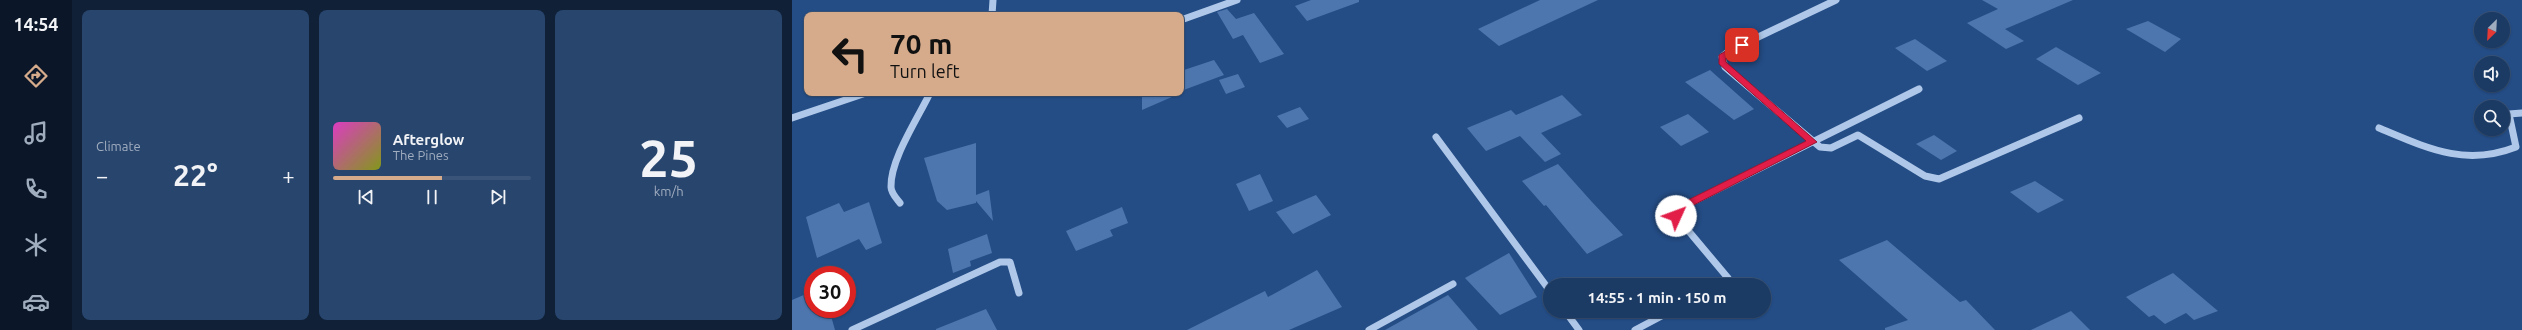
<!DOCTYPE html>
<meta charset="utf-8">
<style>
body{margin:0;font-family:Ubuntu,sans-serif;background:#28456d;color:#f1f3f6;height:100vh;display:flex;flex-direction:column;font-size:15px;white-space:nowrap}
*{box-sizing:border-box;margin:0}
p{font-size:13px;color:#a0adbf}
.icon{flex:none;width:22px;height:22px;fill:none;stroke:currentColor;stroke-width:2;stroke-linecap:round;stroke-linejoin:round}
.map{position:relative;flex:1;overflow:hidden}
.details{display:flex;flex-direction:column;gap:10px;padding:10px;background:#0f2037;width:720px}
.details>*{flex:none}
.banner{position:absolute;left:12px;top:12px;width:380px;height:84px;border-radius:8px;box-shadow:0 1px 3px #0004,0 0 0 1px #395478;background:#d6ab8b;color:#111;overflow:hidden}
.needle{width:26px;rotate:204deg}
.controls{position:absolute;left:1682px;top:12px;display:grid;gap:8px}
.controls a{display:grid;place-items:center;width:36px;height:36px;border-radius:50%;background:#1b3a64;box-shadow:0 1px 3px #0004,0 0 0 1px #395478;font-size:20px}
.speed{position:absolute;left:12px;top:266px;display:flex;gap:8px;font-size:20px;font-weight:700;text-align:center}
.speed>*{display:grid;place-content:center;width:52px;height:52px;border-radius:50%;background:#1b3a64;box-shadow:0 1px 3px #0004,0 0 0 1px #395478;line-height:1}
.speed .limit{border:6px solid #d22;background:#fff;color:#111}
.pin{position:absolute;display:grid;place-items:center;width:34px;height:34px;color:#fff;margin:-17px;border-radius:8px;box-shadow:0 2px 6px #0006}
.me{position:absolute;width:44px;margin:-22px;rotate:47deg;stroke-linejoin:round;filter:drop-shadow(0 0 3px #0008)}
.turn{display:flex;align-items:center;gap:14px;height:84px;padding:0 20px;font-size:18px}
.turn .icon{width:52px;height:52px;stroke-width:2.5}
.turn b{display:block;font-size:28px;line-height:34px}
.big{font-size:30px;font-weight:700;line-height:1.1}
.details .tile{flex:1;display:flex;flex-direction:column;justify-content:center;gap:6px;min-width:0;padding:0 14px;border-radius:8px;background:#28456d}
.details .dial{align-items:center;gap:0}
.dial b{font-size:52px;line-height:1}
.song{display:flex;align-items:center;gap:12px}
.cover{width:48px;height:48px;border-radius:6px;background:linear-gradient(135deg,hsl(310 70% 55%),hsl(70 70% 35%))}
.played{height:4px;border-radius:2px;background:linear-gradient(90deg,#d6ab8b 55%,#395478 55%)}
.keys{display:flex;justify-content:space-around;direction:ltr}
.heat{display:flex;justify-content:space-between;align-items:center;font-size:22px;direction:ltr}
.details .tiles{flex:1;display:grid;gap:10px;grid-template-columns:repeat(3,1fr)}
.trip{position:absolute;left:751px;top:278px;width:228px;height:40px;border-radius:20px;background:#1b3a64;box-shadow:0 1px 3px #0004,0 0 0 1px #395478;font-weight:700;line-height:40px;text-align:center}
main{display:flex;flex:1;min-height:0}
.tabs{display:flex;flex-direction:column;width:72px;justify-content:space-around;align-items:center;background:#0b1728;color:#a0adbf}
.tabs .icon{width:28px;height:28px}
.tabs .active{color:#d6ab8b}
.tabs b{font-size:18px;color:#f1f3f6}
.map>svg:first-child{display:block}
.building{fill:#4d76ae}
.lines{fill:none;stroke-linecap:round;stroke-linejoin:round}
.minor{stroke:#afc8e9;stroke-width:7}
.route{fill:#e11d48;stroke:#92132f}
</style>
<main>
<nav class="tabs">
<b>14:54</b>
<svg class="icon active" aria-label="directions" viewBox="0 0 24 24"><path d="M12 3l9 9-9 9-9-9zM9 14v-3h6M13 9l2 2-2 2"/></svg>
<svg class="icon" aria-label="music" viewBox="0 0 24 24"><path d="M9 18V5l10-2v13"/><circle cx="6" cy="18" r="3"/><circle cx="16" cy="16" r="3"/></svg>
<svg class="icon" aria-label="phone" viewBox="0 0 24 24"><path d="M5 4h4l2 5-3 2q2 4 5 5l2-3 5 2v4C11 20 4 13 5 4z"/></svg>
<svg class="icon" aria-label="climate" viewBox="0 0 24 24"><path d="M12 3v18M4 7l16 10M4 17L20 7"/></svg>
<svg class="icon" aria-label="car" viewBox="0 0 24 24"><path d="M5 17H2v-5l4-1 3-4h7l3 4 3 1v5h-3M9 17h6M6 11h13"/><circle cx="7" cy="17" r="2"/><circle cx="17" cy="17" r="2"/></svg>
</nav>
<section class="details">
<div class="tiles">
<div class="tile"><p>Climate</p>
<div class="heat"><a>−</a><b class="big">22°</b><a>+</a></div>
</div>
<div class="tile">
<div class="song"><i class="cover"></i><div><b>Afterglow</b><p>The Pines</p></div></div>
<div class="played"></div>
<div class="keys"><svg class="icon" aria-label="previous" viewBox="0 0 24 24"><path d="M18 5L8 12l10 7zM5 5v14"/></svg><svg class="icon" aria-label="pause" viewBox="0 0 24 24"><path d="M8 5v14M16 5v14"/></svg><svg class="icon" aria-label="next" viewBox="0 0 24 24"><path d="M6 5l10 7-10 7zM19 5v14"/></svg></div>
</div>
<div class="tile dial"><b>25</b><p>km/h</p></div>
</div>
</section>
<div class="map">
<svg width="1730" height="330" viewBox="0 0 1730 330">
<rect width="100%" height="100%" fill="#244d86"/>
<g class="building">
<path d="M 519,0 L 567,0 L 567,2 L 515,21 L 503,6 Z"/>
<path d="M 748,0 L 806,0 L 707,46 L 686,29 Z"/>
<path d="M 1190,0 L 1281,0 L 1213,29 L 1232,41 L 1214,49 L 1175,23 L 1206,9 Z"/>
<path d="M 435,9 L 444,19 L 462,13 L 492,54 L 468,63 L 451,35 L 441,39 L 425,12 Z"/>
<path d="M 1356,21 L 1389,39 L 1373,52 L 1334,29 Z"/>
<path d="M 1123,39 L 1155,61 L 1135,71 L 1103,48 Z"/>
<path d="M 1264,47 L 1309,73 L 1286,85 L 1244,59 Z"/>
<path d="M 422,60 L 432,75 L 389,91 L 389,71 Z"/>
<path d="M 918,70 L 962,109 L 942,120 L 893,82 Z"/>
<path d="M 446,74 L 453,87 L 434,94 L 427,80 Z"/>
<path d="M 356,93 L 389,93 L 350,110 L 350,95 Z"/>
<path d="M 770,95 L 790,115 L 749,133 L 769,154 L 753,162 L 728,136 L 694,151 L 675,128 L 719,110 L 724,115 Z"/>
<path d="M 508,107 L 517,119 L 495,128 L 485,116 Z"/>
<path d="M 896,114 L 917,132 L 889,146 L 868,127 Z"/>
<path d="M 1142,135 L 1165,151 L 1149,160 L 1124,144 Z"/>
<path d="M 184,143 L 184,195 L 197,190 L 201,221 L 184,201 L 184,203 L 155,210 L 145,201 L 132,158 Z"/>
<path d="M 766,164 L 800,202 L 831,235 L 795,254 L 754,205 L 752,206 L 730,181 Z"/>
<path d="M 468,174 L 481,201 L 457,211 L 444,184 Z"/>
<path d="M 1243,181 L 1272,200 L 1246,213 L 1218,192 Z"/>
<path d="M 524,195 L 539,215 L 501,234 L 484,212 Z"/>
<path d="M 77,202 L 90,243 L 74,250 L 67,239 L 25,258 L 14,217 L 47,203 L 52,212 Z"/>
<path d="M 330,207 L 336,223 L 318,230 L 321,236 L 284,251 L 274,231 Z"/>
<path d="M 195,234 L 200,253 L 178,261 L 179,266 L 161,273 L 156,249 Z"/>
<path d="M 1095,240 L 1168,302 L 1174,300 L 1203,330 L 1093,330 L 1093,328 L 1116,320 L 1047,260 Z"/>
<path d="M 717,253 L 745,297 L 708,315 L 673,278 Z"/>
<path d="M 525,270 L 550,307 L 497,330 L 395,330 L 473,291 L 476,297 Z"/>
<path d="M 1381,273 L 1426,311 L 1402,320 L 1394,313 L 1373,324 L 1362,315 L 1357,317 L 1334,297 Z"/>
<path d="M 21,291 L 21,309 L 37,309 L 43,330 L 0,330 L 0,300 Z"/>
<path d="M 656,295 L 686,330 L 593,330 Z"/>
<path d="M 194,309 L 205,330 L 144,330 L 144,329 Z"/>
<path d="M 1279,311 L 1298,330 L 1239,330 Z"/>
</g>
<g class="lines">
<g class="minor">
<path d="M 1044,0 L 937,51 L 930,57 L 933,67 L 1028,147 L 1039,148 L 1066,135 L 1133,176 L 1147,179 L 1287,118"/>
<path d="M 200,15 L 201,0"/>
<path d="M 389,20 L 445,0"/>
<path d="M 0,118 L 74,93"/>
<path d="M 1587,128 C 1635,148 1673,167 1724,147 L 1717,114 L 1730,113"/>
<path d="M 644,137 L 758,291"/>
<path d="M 108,203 C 104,198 99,193 99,187 C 98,160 126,118 138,93"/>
<path d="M 927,285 L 936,278 L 884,216 L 886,209 L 1127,89"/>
<path d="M 773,311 L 787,330"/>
<path d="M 60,330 L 208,262 L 218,262 L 227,293"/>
<path d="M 577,330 L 661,284"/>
<path d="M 843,330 L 879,311"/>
</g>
</g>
<path class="route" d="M 947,43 L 953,45 L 934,58 L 934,62 L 1025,142 L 890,211 L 887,219 L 880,219 L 879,216 L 882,207 L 1014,141 L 927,64 L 927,55 Z"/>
</svg>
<div class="controls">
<a><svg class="needle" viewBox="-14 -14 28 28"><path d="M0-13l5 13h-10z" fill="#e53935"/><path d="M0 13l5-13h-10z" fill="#a0adbf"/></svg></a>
<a><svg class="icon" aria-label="sound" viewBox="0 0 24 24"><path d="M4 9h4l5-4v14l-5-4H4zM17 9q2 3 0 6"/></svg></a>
<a><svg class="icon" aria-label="search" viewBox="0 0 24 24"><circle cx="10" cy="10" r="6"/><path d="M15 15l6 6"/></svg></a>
</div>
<div class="speed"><div class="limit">30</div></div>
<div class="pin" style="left:950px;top:45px;background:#d93025"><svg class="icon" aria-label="arrive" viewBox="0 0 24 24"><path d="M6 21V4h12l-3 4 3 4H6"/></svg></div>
<svg class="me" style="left:884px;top:216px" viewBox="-20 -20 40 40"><circle r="19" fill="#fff"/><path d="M0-13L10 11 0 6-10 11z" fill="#e11d48"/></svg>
<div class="trip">14:55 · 1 min · 150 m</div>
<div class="banner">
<div class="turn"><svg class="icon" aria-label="left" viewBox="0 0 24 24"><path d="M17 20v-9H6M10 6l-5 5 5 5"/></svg><div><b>70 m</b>Turn left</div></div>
</div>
</div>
</main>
